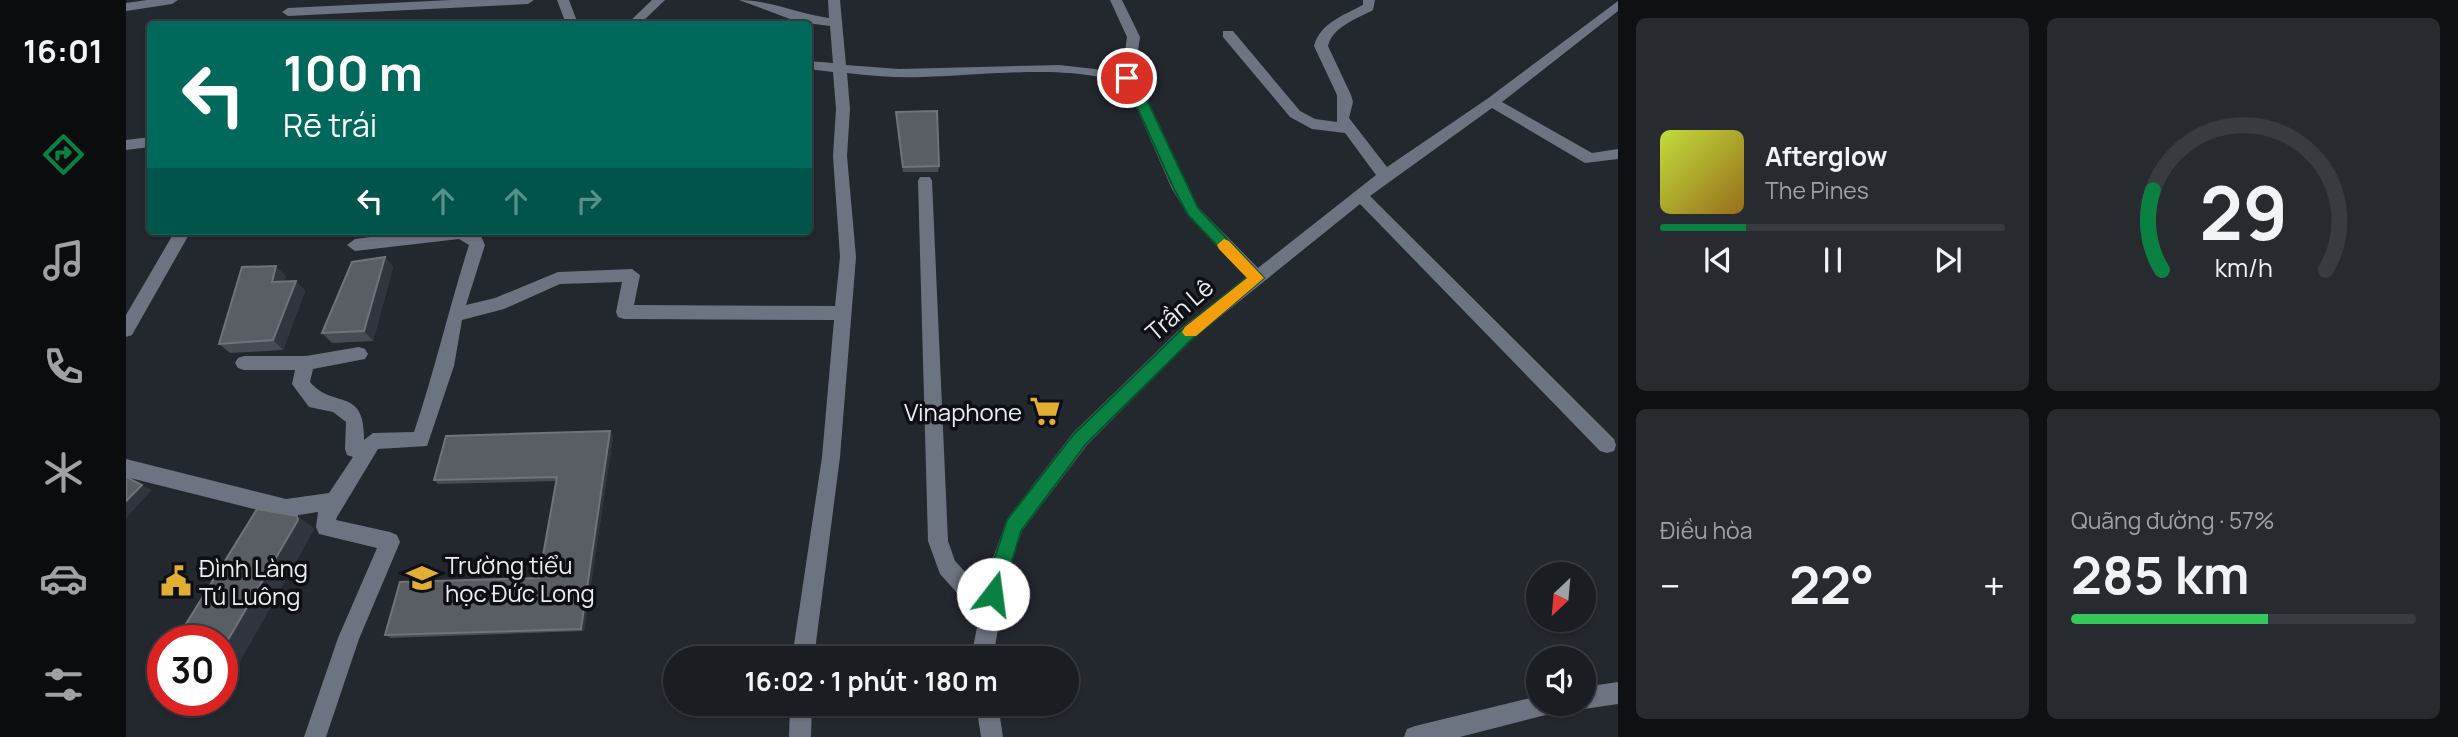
<!DOCTYPE html>
<html lang="vi">
<meta charset="utf-8">
<style>
body{margin:0;font-family:Manrope,sans-serif;background:#272a2f;color:#f1f3f6;height:100vh;display:flex;flex-direction:column;font-size:26px;white-space:nowrap}
*{box-sizing:border-box;margin:0}
p{font-size:23px;color:#9fa2a5}
.icon{flex:none;width:38px;height:38px;fill:none;stroke:currentColor;stroke-width:2;stroke-linecap:round;stroke-linejoin:round}
.map{position:relative;flex:1;overflow:hidden}
.details{display:flex;flex-direction:column;gap:18px;padding:18px;background:#0e1013;width:840px}
.details>*{flex:none}
.hud{position:absolute;left:21px;top:21px;width:665px;height:214px;border-radius:7px;box-shadow:0 2px 5px #0004,0 0 0 2px #383b40;background:#00695c;color:#fff;overflow:hidden}
.needle{width:46px;rotate:206deg}
.fabs{position:absolute;left:1400px;top:562px;display:grid;gap:14px}
.fabs a{display:grid;place-items:center;width:70px;height:70px;border-radius:50%;background:#1a1d22;box-shadow:0 2px 5px #0004,0 0 0 2px #383b40;font-size:35px}
.speed{position:absolute;left:21px;top:625px;display:flex;gap:14px;font-size:35px;font-weight:700;text-align:center}
.speed>*{display:grid;place-content:center;width:91px;height:91px;border-radius:50%;background:#1a1d22;box-shadow:0 2px 5px #0004,0 0 0 2px #383b40;line-height:1}
.speed .limit{border:10px solid #d22;background:#fff;color:#111}
.pin{position:absolute;display:grid;place-items:center;width:60px;height:60px;color:#fff;margin:-30px;border:4px solid #fff;border-radius:50%;box-shadow:0 2px 7px #0007}
.me{position:absolute;width:77px;margin:-38px;rotate:15deg;stroke-linejoin:round;filter:drop-shadow(0 0 5px #0008)}
.turn{display:flex;align-items:center;gap:24px;height:147px;padding:0 21px;font-size:32px}
.turn .icon{width:91px;height:91px;stroke-width:2.5}
.turn b{display:block;font-size:49px;line-height:60px}
.lanes{display:flex;align-items:center;height:66px;padding:0 21px;background:#0003;justify-content:center;gap:35px;direction:ltr}
.lanes .off{opacity:.35}
.big{font-size:52px;font-weight:700;line-height:1.1}
.details .widget{flex:1;display:flex;flex-direction:column;justify-content:center;gap:10px;min-width:0;padding:0 24px;border-radius:10px;background:#272a2f}
.details .dial{align-items:center;gap:0}
.dial svg{height:182px;overflow:visible;fill:none;stroke:#383b40;stroke-width:7;stroke-linecap:round;text-anchor:middle}
.dial text{fill:#f1f3f6;stroke:none}
.song{display:flex;align-items:center;gap:21px}
.cover{width:84px;height:84px;border-radius:10px;background:linear-gradient(135deg,hsl(70 70% 55%),hsl(40 70% 35%))}
.played{height:7px;border-radius:4px;background:linear-gradient(90deg,#0b8043 25%,#383b40 25%)}
.keys{display:flex;justify-content:space-around;direction:ltr}
.heat{display:flex;justify-content:space-between;align-items:center;font-size:38px;direction:ltr}
.charge{height:10px;border-radius:5px;background:linear-gradient(90deg,#34c759 57%,#383b40 0)}
.details .tiles{flex:1;display:grid;gap:18px;grid-template-columns:repeat(2,1fr)}
.trip{position:absolute;left:537px;top:646px;width:416px;height:70px;border-radius:35px;background:#1a1d22;box-shadow:0 2px 5px #0004,0 0 0 2px #383b40;font-weight:700;line-height:70px;text-align:center}
main{display:flex;flex:1;min-height:0}
.tabs{display:flex;flex-direction:column;width:126px;justify-content:space-around;align-items:center;background:#0a0c0e;color:#9fa2a5}
.tabs .icon{width:49px;height:49px}
.tabs .on{color:#0b8043}
.tabs b{font-size:32px;color:#f1f3f6}
.map>svg:first-child{display:block}
.lines{fill:none;stroke-linecap:round;stroke-linejoin:round}
.minor{fill:#6d7481;fill-rule:evenodd}
.wall{fill:#474b53}
.shaded-wall{fill:#31353d}
.building{fill:#595d64;stroke:#70737a;stroke-width:2}
.route{fill:#0b8043;stroke:#07532c;stroke-width:2}
.slow{fill:#f59e0b}
.labels{text-anchor:middle;dominant-baseline:central;stroke-width:7;stroke-linejoin:round;paint-order:stroke}
.street-label{font-size:24px;fill:#eaedf2;stroke:#0e0f13}
.poi-label{font-size:24px;fill:#eaedf2;stroke:#0e0f13;text-anchor:start}
</style>
<main>
<nav class="tabs">
<b>16:01</b>
<svg class="icon on" aria-label="directions" viewBox="0 0 24 24"><path d="M12 3l9 9-9 9-9-9zM9 14v-3h6M13 9l2 2-2 2"/></svg>
<svg class="icon" aria-label="music" viewBox="0 0 24 24"><path d="M9 18V5l10-2v13"/><circle cx="6" cy="18" r="3"/><circle cx="16" cy="16" r="3"/></svg>
<svg class="icon" aria-label="phone" viewBox="0 0 24 24"><path d="M5 4h4l2 5-3 2q2 4 5 5l2-3 5 2v4C11 20 4 13 5 4z"/></svg>
<svg class="icon" aria-label="climate" viewBox="0 0 24 24"><path d="M12 3v18M4 7l16 10M4 17L20 7"/></svg>
<svg class="icon" aria-label="car" viewBox="0 0 24 24"><path d="M5 17H2v-5l4-1 3-4h7l3 4 3 1v5h-3M9 17h6M6 11h13"/><circle cx="7" cy="17" r="2"/><circle cx="17" cy="17" r="2"/></svg>
<svg class="icon" aria-label="filters" viewBox="0 0 24 24"><path d="M4 7h16M4 17h16"/><circle cx="9" cy="7" r="2"/><circle cx="15" cy="17" r="2"/></svg>
</nav>
<div class="map">
<svg width="1492" height="737" viewBox="0 0 1492 737">
<rect width="100%" height="100%" fill="#23272e"/>
<g class="lines">
<g class="minor">
<path d="M 21,0 L 52,0 L 46,4 L 0,11 L 0,3 Z"/>
<path d="M 325,0 L 408,0 L 402,4 L 162,16 L 156,12 L 162,8 Z"/>
<path d="M 431,0 L 443,0 L 452,24 L 440,24 Z"/>
<path d="M 526,0 L 539,0 L 514,24 L 501,24 Z"/>
<path d="M 613,0 C 644,0 672,14 703,18 L 702,0 L 714,0 L 720,65 L 773,69 L 933,65 L 996,72 L 1001,37 L 984,0 L 996,0 L 1014,37 L 1008,78 L 1014,83 L 1061,188 L 1072,207 L 1132,268 L 1250,175 L 1219,133 L 1186,129 L 1164,117 L 1097,37 L 1097,31 L 1107,31 L 1174,111 L 1189,119 L 1211,122 L 1211,95 L 1188,46 C 1194,23 1218,15 1237,5 L 1237,0 L 1249,0 L 1247,10 C 1231,19 1207,26 1202,46 L 1225,95 L 1227,102 L 1223,118 L 1261,167 L 1361,99 L 1492,1 L 1492,11 L 1376,102 L 1466,153 L 1492,149 L 1492,159 L 1459,163 L 1366,108 L 1244,196 L 1488,439 L 1490,445 L 1488,451 L 1481,453 L 1474,451 L 1234,204 L 1064,341 L 961,445 L 896,531 L 881,575 L 867,658 L 845,658 L 853,617 L 814,574 L 802,541 L 792,181 L 794,177 L 804,177 L 806,181 L 822,541 L 829,561 L 858,592 L 861,575 L 881,519 L 947,433 L 1052,331 L 1120,277 L 1062,215 L 1046,189 L 1001,86 C 952,62 853,76 797,77 C 771,78 746,76 721,73 L 724,109 L 721,156 L 730,257 L 714,457 L 688,658 L 666,658 L 696,457 L 708,320 L 498,319 L 492,317 L 490,312 L 496,282 L 434,284 L 378,309 L 336,320 L 328,366 L 301,446 L 252,449 L 211,517 L 210,520 L 264,532 L 271,535 L 274,542 L 233,639 L 200,737 L 178,737 L 212,638 L 251,548 L 193,534 L 190,527 L 192,512 L 160,517 L 0,477 L 0,459 L 160,499 L 203,493 L 227,457 L 221,455 L 219,449 L 220,422 L 207,412 L 183,407 L 166,384 L 169,370 L 118,370 L 112,368 L 109,363 L 112,358 L 118,356 L 180,356 L 233,347 L 239,349 L 242,354 L 239,359 L 187,369 L 184,382 C 208,410 239,386 238,440 L 247,433 L 288,432 C 309,370 323,307 343,245 L 333,239 L 229,251 L 221,245 L 229,239 C 265,235 320,223 354,234 L 359,245 L 340,305 L 369,298 L 432,272 L 506,269 L 514,275 L 508,305 L 709,306 L 714,257 L 707,156 L 710,109 L 707,72 L 682,69 L 682,61 L 707,63 L 704,26 L 672,22 Z"/>
<path d="M 24,137 L 24,147 L 0,150 L 0,140 Z"/>
<path d="M 49,231 L 65,231 L 6,335 L 0,337 L 0,315 Z"/>
<path d="M 1492,682 L 1492,704 L 1458,709 L 1450,706 L 1449,704 L 1458,704 L 1458,687 Z"/>
<path d="M 1412,696 L 1412,704 L 1434,704 L 1431,712 L 1334,737 L 1278,737 L 1281,729 L 1289,726 Z"/>
<path d="M 664,704 L 686,704 L 685,737 L 663,737 Z"/>
<path d="M 850,704 L 872,704 L 877,737 L 855,737 Z"/>
</g>
</g>
<g class="wall">
<path d="M 770,112 L 813,166 L 812,172 L 777,172 Z"/>
<path d="M 259,257 L 267,267 L 247,341 L 206,343 L 196,333 Z"/>
<path d="M 160,276 L 158,282 L 170,281 L 179,291 L 157,350 L 104,353 L 93,344 Z"/>
<path d="M 487,436 L 458,631 L 265,638 L 259,635 L 413,578 L 430,481 L 312,484 L 308,480 Z"/>
</g>
<g class="shaded-wall">
<path d="M 259,257 L 267,267 L 247,341 L 238,331 Z"/>
<path d="M 150,266 L 160,276 L 156,292 L 146,282 Z"/>
<path d="M 170,281 L 179,291 L 157,350 L 147,340 Z"/>
<path d="M 484,431 L 487,436 L 458,631 L 455,629 Z"/>
<path d="M 16,485 L 26,490 L 0,518 L 0,501 Z"/>
<path d="M 171,516 L 187,527 L 188,530 L 97,692 L 96,691 L 96,650 Z"/>
</g>
<g class="building">
<path d="M 811,111 L 813,166 L 777,167 L 770,112 Z"/>
<path d="M 259,257 L 238,331 L 196,333 L 226,262 Z"/>
<path d="M 150,266 L 146,282 L 170,281 L 147,340 L 93,344 L 116,267 Z"/>
<path d="M 484,431 L 455,629 L 259,635 L 274,582 L 413,578 L 431,477 L 308,480 L 320,436 Z"/>
<path d="M 0,477 L 16,485 L 0,501 Z"/>
<path d="M 131,509 L 171,516 L 172,520 L 96,650 L 96,640 L 50,640 Z"/>
<path d="M 37,663 L 37,677 L 29,676 Z"/>
</g>
<path class="route" d="M 1001,74 L 1013,83 L 1072,208 L 1138,278 L 1064,341 L 960,444 L 895,531 L 876,594 L 873,601 L 867,603 L 860,601 L 857,594 L 881,520 L 948,434 L 1053,332 L 1121,277 L 1062,215 L 1048,189 L 1001,85 L 995,78 Z"/>
<path class="slow" d="M 1098,239 L 1103,241 L 1138,278 L 1070,336 L 1059,336 L 1056,332 L 1059,327 L 1121,278 L 1093,249 L 1091,245 Z"/>
<defs>
<g id="supermarket-bare" transform="scale(2.415)"><path d="M-6-5.5h2.5l.6 2H6L4.5 2H-2.5L-4.4-4H-6ZM-1.5 3.2a1.3 1.3 0 1 0 .1 0ZM3 3.2a1.3 1.3 0 1 0 .1 0Z" fill="#e2af34" stroke="#0e0f13" stroke-width="2.5" paint-order="stroke"/></g>
<g id="school-bare" transform="scale(2.415)"><path d="M0-5L7-2L0 1L-7-2ZM-4 1L0 2.5L4 1V4Q0 6-4 4Z" fill="#e2af34" stroke="#0e0f13" stroke-width="2.5" paint-order="stroke"/></g>
<g id="civic-bare" transform="scale(2.415)"><path d="M-.6-6.5H3V-4.5H.6V-3L4-1V1h2V6H-6V1h2V-1L-.6-3ZM-1.2 2.5V6h2.4V2.5Z" fill="#e2af34" stroke="#0e0f13" stroke-width="2.5" paint-order="stroke"/></g>
</defs>
<g fill-rule="evenodd">
<use href="#supermarket-bare" x="919" y="411"/>
<use href="#school-bare" x="296" y="578"/>
<use href="#civic-bare" x="50" y="581"/>
</g>
<g class="labels">
<g class="street-label">
<text transform="translate(1053 309) rotate(-41)">Trần Lê</text>
</g>
<g class="poi-label">
<text x="896" y="411" text-anchor="end">Vinaphone</text>
<text x="319" y="564">Trường tiểu<tspan x="319" dy="28">học Đức Long</tspan></text>
<text x="73" y="567">Đình Làng<tspan x="73" dy="28">Tú Luông</tspan></text>
</g>
</g>
</svg>
<div class="fabs">
<a><svg class="needle" viewBox="-14 -14 28 28"><path d="M0-13l5 13h-10z" fill="#e53935"/><path d="M0 13l5-13h-10z" fill="#9fa2a5"/></svg></a>
<a><svg class="icon" aria-label="sound" viewBox="0 0 24 24"><path d="M4 9h4l5-4v14l-5-4H4zM17 9q2 3 0 6"/></svg></a>
</div>
<div class="speed"><div class="limit">30</div></div>
<div class="pin" style="left:1001px;top:78px;background:#d93025"><svg class="icon" aria-label="arrive" viewBox="0 0 24 24"><path d="M6 21V4h12l-3 4 3 4H6"/></svg></div>
<svg class="me" style="left:867px;top:594px" viewBox="-20 -20 40 40"><circle r="19" fill="#fff"/><path d="M0-13L10 11 0 6-10 11z" fill="#0b8043"/></svg>
<div class="trip">16:02 · 1 phút · 180 m</div>
<div class="hud">
<div class="turn"><svg class="icon" aria-label="left" viewBox="0 0 24 24"><path d="M17 20v-9H6M10 6l-5 5 5 5"/></svg><div><b>100 m</b>Rẽ trái</div></div>
<div class="lanes"><svg class="icon" aria-label="left" viewBox="0 0 24 24"><path d="M17 20v-9H6M10 6l-5 5 5 5"/></svg><svg class="icon off" aria-label="ahead" viewBox="0 0 24 24"><path d="M12 20V5M6 11l6-6 6 6"/></svg><svg class="icon off" aria-label="ahead" viewBox="0 0 24 24"><path d="M12 20V5M6 11l6-6 6 6"/></svg><svg class="icon off" aria-label="right" viewBox="0 0 24 24"><path d="M7 20v-9h11M14 6l5 5-5 5"/></svg></div>
</div>
</div>
<section class="details">
<div class="tiles">
<div class="widget">
<div class="song"><i class="cover"></i><div><b>Afterglow</b><p>The Pines</p></div></div>
<div class="played"></div>
<div class="keys"><svg class="icon" aria-label="previous" viewBox="0 0 24 24"><path d="M18 5L8 12l10 7zM5 5v14"/></svg><svg class="icon" aria-label="pause" viewBox="0 0 24 24"><path d="M8 5v14M16 5v14"/></svg><svg class="icon" aria-label="next" viewBox="0 0 24 24"><path d="M6 5l10 7-10 7zM19 5v14"/></svg></div>
</div>
<div class="widget dial"><svg viewBox="0 0 100 80">
<path d="M14 69A42 42 0 1 1 86 69"/>
<path d="M14 69A42 42 0 0 1 10 34" stroke="#0b8043"/>
<text x="50" y="56" font-size="32" font-weight="700">29</text>
<text x="50" y="72" font-size="11">km/h</text>
</svg></div>
<div class="widget"><p>Điều hòa</p>
<div class="heat"><a>−</a><b class="big">22°</b><a>+</a></div>
</div>
<div class="widget"><p>Quãng đường · 57%</p><b class="big">285 km</b><div class="charge"></div></div>
</div>
</section>
</main>
